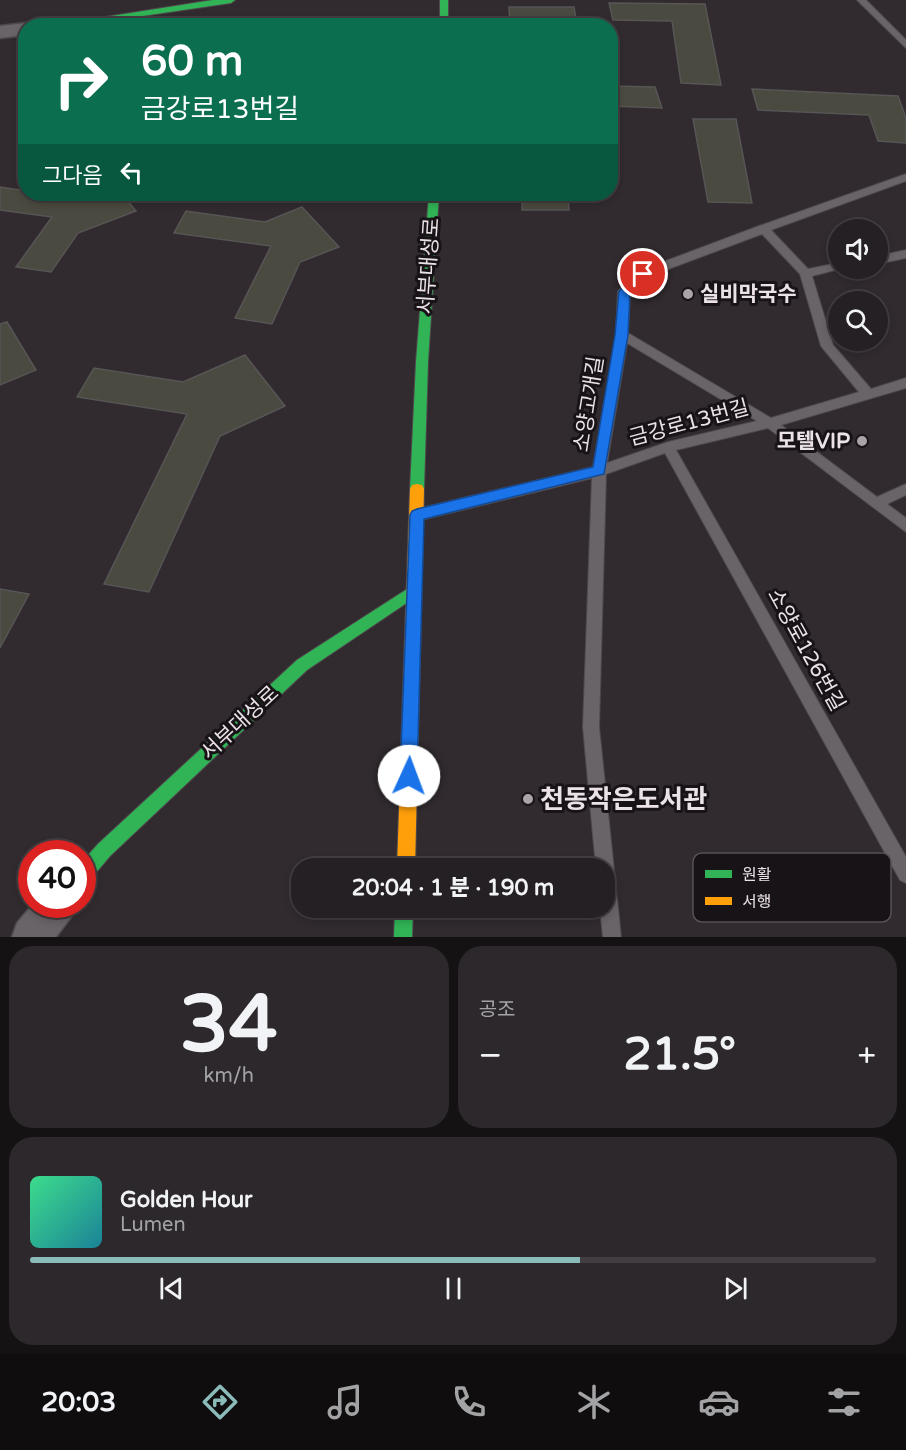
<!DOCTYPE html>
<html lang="ko">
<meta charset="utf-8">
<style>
body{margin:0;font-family:"Varela Round","Noto Sans KR",sans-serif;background:#2d282b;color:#f1f3f6;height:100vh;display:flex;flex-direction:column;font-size:22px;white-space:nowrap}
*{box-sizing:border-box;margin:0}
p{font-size:20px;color:#a3a3a6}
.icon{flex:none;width:33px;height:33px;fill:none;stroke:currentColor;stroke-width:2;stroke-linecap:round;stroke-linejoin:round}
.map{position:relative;height:937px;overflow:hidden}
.side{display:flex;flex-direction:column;gap:9px;padding:9px;background:#141213;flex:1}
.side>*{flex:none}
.guide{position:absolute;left:18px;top:18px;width:600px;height:183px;border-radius:24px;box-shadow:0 3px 9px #0003,0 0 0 2px #423e41;background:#0b6e4f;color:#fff;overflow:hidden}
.tools{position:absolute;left:828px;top:219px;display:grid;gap:12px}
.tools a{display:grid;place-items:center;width:60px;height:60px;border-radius:50%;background:#252023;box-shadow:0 3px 9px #0003,0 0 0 2px #423e41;font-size:30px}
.speed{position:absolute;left:18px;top:840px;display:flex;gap:12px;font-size:30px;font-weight:700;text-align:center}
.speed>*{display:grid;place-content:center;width:78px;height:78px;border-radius:50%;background:#252023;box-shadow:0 3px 9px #0003,0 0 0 2px #423e41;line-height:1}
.speed .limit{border:9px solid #d22;background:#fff;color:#111}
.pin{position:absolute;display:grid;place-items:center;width:51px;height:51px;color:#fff;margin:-26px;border:3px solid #fff;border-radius:50%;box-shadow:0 2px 6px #0007}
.me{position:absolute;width:66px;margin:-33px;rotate:2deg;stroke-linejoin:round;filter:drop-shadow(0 0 4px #0008)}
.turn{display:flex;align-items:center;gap:21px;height:126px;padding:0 24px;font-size:27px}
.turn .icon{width:78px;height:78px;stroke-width:2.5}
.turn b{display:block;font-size:42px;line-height:51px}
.then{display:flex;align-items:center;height:57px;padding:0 24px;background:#0003;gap:12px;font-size:22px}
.big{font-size:45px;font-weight:800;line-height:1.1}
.side .tile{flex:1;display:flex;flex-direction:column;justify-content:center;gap:9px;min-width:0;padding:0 21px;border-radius:24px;background:#2d282b}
.side .dial{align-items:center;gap:0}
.dial b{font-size:78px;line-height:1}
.song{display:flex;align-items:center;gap:18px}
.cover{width:72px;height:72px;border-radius:9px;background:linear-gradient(135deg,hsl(150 70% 55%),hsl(190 70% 35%))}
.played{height:6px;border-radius:3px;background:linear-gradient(90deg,#8bbbb9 65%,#423e41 65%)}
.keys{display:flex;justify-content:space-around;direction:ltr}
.heat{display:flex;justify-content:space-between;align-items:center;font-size:33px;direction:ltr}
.side .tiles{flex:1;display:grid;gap:9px;grid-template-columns:1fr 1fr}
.tile:last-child{grid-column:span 2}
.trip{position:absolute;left:291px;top:858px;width:324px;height:60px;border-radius:24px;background:#252023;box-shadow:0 3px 9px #0003,0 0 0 2px #423e41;font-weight:800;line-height:60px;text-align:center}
.menu{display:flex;height:96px;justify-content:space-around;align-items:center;background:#0f0d0e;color:#a3a3a6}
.menu .icon{width:42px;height:42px}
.menu .active{color:#8bbbb9}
.menu b{font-size:27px;color:#f1f3f6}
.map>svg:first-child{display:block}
.building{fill:#4a4a40;stroke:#575555;stroke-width:1.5}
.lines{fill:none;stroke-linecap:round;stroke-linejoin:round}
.lane-casing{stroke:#4f494e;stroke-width:2}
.street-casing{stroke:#4f494e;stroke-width:3}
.fast-casing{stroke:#4f494e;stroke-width:2}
.slow-casing{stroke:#4f494e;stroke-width:2}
.lane{fill:#696467;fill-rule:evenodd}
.street{fill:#696467;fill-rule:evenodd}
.fast{fill:#30b455;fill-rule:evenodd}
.slow{fill:#ff9f0a;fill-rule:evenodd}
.route{fill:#1a73e8;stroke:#114b97;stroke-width:1.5}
.poi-dot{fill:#aaa2a7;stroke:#181316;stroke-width:2}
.labels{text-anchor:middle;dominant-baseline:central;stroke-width:6;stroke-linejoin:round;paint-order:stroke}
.street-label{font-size:21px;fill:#ebe2e8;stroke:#181316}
.poi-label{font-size:21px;font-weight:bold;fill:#ebe2e8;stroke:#181316;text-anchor:start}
.near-poi-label{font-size:26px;font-weight:bold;fill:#ebe2e8;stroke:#181316;text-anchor:start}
.key{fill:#181316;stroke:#575155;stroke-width:1.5}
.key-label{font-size:16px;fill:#ebe2e8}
</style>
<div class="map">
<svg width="906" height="937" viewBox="0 0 906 937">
<rect width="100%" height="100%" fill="#312b2f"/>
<g class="building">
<path d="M 609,3 L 705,4 L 721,85 L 681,83 L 672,21 L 613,20 Z"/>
<path d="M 509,7 L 574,7 L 577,25 L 510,26 Z"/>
<path d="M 610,86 L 655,87 L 662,108 L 610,106 Z"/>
<path d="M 752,89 L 898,96 L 906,118 L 906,143 L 878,141 L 869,115 L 758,110 Z"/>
<path d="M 693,119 L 736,119 L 752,203 L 708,202 Z"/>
<path d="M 0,187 L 26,191 L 26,194 L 122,194 L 136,211 L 78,233 L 51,272 L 16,267 L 52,217 L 0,210 Z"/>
<path d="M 522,194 L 568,194 L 569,210 L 522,210 Z"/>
<path d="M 302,207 L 339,247 L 300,262 L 272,324 L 235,318 L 271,246 L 174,233 L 186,211 L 265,222 Z"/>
<path d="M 7,322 L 36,370 L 0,385 L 0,324 Z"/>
<path d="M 245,355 L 285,406 L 220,436 L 149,592 L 104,584 L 187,414 L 77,397 L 94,368 L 183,382 Z"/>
<path d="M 0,589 L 29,594 L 0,648 Z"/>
</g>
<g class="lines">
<g class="lane-casing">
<g id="lane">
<path d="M 857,0 L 866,0 L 906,40 L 906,48 Z"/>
<path d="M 906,174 L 906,181 L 771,230 L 808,269 L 838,263 L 838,268 L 843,268 L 812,276 L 833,345 L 871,389 L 906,378 L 906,388 L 781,425 L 877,497 L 906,484 L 906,495 L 887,504 L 906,518 L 906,532 L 768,428 L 676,450 L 906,857 L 906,883 L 900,880 L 665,453 L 606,474 L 599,727 L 621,937 L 603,937 L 600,908 L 604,908 L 604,868 L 596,868 L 583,727 L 592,478 L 417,521 L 412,519 L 410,515 L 412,511 L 417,509 L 593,467 L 616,335 L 618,291 L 639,271 L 759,226 ZM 762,234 L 800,274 L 821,346 L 859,392 L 771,418 L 628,333 L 630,292 L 647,277 ZM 627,343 L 757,421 L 668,442 L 607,463 Z"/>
<path d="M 906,250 L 906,258 L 878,264 L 878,256 Z"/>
</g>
</g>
<g class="street-casing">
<g id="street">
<path d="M 26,23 L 33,26 L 26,26 L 26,35 L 0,38 L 0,26 Z"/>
<path d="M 33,904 L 77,904 L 71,917 L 56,937 L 12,937 L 17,923 Z"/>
</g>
</g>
<g class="fast-casing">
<g id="fast">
<path d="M 213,0 L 235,0 L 231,3 L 74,26 L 48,26 Z"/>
<rect x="440" y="0" width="8" height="26"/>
<path d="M 429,194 L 439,194 L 428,362 L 424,489 L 422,493 L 412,493 L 410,489 L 416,362 Z"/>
<path d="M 415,584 L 420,586 L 422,590 L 420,594 L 307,670 L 110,856 L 88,882 L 82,885 L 82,862 L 98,844 L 297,660 Z"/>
<path d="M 395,908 L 413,908 L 412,937 L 394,937 Z"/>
</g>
</g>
<g class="slow-casing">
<path id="slow" d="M 417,484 L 422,485 L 424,489 L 415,868 L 397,868 L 410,489 L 412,485 Z"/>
</g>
<use href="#lane" class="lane"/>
<use href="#street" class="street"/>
<use href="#fast" class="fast"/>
<use href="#slow" class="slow"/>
</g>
<path class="route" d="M 643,270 L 649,274 L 630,292 L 628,335 L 604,474 L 424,519 L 417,776 L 415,781 L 409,784 L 403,781 L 400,776 L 410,515 L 412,511 L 417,509 L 593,467 L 615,335 L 619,291 Z"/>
<g class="poi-dot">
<circle cx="688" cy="294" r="6"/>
<circle cx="862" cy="441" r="6"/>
<circle cx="528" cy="799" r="6"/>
</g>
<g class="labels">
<g class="street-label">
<text transform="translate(429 266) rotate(-86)">서부대성로</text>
<text transform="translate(589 404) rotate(-81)">소양고개길</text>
<text transform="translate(689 423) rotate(-15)">금강로13번길</text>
<text transform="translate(806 650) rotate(61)">소양로126번길</text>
<text transform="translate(240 723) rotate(-43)">서부대성로</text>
</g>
<g class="poi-label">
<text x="700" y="294">실비막국수</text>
<text x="850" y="441" text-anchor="end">모텔VIP</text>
</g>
<g class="near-poi-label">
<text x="540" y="799">천동작은도서관</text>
</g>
</g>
<rect x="693" y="853" width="198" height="69" rx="9" class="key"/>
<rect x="705" y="870" width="27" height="8" fill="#30b455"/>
<rect x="705" y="897" width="27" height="8" fill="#ff9f0a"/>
<g class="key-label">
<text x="742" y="880">원활</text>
<text x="742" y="907">서행</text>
</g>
</svg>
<div class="tools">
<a><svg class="icon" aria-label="sound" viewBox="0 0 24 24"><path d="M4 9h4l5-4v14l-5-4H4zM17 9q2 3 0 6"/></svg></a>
<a><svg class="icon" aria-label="search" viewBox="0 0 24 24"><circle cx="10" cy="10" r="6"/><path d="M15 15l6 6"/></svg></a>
</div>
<div class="speed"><div class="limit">40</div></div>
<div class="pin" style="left:643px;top:274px;background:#d93025"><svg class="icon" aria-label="arrive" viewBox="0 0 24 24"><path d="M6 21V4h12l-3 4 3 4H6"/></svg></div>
<svg class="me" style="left:409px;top:776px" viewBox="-20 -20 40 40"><circle r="19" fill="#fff"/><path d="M0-13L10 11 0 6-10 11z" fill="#1a73e8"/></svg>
<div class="trip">20:04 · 1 분 · 190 m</div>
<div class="guide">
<div class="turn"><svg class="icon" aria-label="right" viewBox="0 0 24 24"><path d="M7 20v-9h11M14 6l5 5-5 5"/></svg><div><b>60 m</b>금강로13번길</div></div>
<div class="then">그다음<svg class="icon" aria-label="left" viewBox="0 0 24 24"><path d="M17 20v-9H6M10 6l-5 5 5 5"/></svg></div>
</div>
</div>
<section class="side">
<div class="tiles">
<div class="tile dial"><b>34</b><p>km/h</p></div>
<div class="tile"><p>공조</p>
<div class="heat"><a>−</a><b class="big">21.5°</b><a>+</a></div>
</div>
<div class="tile">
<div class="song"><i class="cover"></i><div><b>Golden Hour</b><p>Lumen</p></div></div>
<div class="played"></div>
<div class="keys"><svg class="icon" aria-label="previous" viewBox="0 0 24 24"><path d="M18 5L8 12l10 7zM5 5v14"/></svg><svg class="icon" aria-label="pause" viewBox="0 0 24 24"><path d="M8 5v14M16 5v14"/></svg><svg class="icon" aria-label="next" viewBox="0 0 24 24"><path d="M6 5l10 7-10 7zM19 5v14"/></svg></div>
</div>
</div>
</section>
<nav class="menu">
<b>20:03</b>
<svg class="icon active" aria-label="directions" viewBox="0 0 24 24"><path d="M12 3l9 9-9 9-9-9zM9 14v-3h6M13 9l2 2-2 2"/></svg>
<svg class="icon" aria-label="music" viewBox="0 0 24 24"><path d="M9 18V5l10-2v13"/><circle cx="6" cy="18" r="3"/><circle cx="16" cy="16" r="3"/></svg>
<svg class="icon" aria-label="phone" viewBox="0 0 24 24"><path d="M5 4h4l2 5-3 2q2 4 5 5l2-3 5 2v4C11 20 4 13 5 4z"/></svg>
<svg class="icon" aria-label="climate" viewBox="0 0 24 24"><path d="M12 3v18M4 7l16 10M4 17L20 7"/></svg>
<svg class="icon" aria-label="car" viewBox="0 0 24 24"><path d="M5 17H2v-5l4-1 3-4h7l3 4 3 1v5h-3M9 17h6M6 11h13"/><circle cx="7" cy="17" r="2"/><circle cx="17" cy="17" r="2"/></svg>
<svg class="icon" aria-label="filters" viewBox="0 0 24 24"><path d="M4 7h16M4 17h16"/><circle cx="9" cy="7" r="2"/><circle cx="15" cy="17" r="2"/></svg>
</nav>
